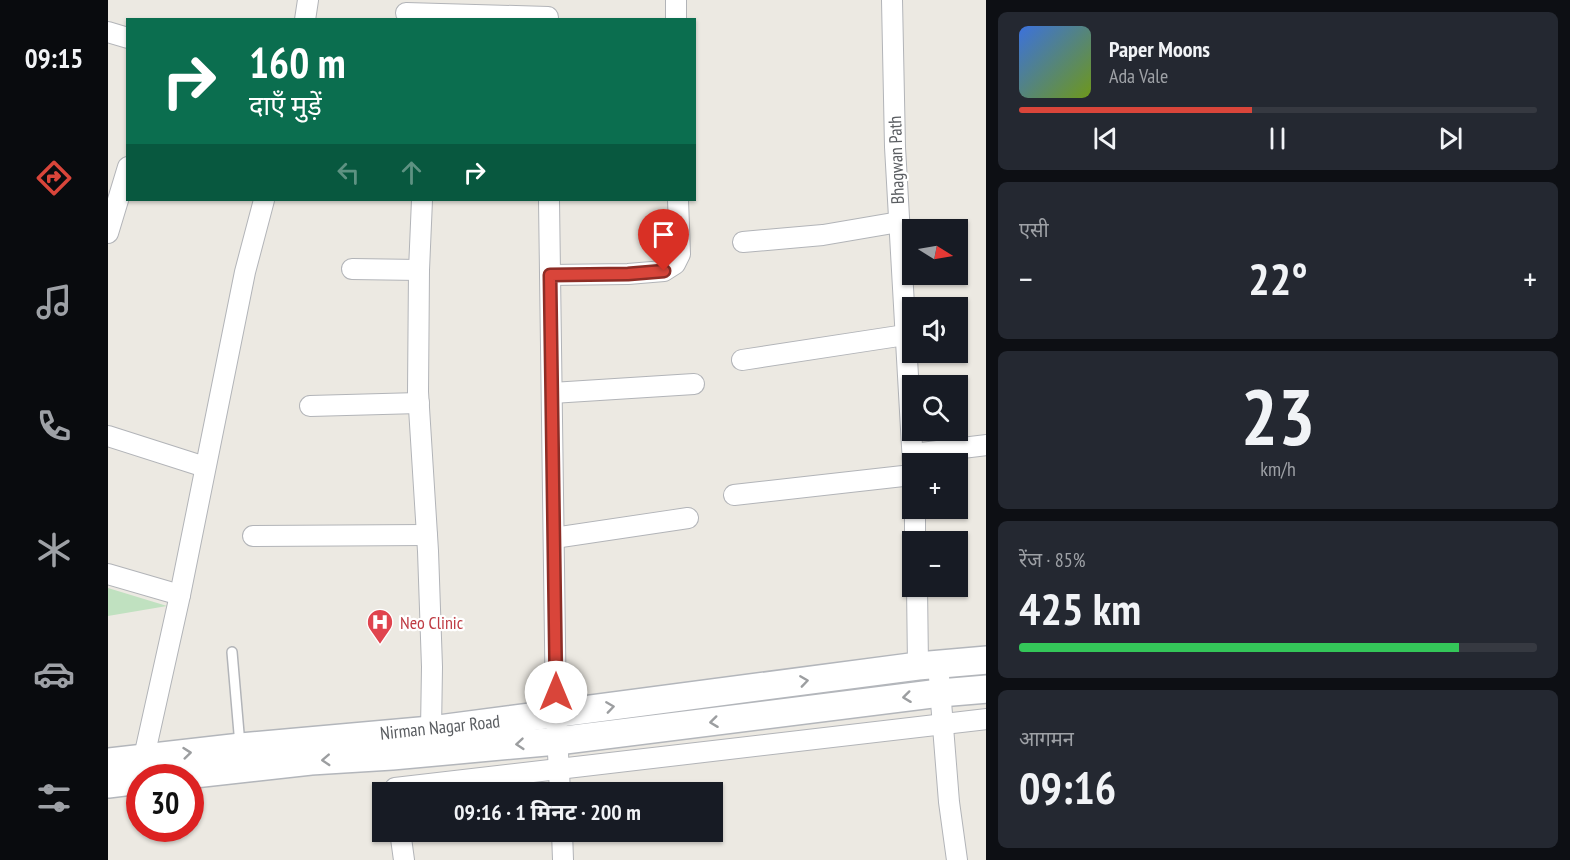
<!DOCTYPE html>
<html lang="hi">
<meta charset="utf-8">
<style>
body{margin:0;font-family:"PT Sans Narrow","Noto Sans Devanagari",sans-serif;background:#242831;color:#f1f3f6;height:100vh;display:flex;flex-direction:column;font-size:22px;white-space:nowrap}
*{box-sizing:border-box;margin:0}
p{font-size:20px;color:#9ea1a6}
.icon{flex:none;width:33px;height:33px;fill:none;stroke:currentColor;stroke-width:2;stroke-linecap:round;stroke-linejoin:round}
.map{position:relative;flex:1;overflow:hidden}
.details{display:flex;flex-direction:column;gap:12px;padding:12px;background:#0d0f14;width:584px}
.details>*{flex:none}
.top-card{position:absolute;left:18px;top:18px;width:570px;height:183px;border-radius:0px;box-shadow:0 2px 4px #0004;background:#0b6e4f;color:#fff;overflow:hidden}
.needle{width:39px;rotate:101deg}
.tools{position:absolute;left:794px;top:219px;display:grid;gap:12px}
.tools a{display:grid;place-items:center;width:66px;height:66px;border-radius:0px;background:#171b24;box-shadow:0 2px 4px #0004;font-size:30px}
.speed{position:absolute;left:18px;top:764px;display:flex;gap:12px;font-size:30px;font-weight:700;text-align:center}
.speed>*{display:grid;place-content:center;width:78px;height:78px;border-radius:50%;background:#171b24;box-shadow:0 2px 4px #0004;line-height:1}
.speed .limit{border:9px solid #d22;background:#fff;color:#111}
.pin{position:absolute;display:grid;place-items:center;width:51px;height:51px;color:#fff;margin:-62px -26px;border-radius:50% 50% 50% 0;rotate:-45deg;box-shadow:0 0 6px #0007}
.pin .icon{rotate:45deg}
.me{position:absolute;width:66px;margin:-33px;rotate:0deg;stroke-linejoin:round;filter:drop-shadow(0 0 4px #0008)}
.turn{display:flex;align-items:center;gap:21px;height:126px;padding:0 24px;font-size:27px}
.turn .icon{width:78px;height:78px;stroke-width:2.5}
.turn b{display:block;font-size:42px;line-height:51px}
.lanes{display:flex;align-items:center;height:57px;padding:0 24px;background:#0003;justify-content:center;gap:30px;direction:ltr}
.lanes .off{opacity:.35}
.big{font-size:45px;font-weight:700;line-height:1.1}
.details .tile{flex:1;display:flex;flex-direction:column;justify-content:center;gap:9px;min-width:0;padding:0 21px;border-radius:9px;background:#242831}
.details .dial{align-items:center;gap:0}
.dial b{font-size:78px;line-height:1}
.song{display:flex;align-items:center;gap:18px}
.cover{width:72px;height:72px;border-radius:9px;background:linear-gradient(135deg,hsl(220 70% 55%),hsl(80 70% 35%))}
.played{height:6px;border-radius:3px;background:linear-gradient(90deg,#d9453a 45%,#363941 45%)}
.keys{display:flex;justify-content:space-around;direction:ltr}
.heat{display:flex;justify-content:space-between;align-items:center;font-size:33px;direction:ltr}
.charge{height:9px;border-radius:4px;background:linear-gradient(90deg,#34c759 85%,#363941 0)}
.trip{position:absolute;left:264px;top:782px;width:351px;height:60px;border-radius:0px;background:#171b24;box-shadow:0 2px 4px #0004;font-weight:700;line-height:60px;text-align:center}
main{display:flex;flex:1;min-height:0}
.dock{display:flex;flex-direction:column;width:108px;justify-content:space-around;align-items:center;background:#090b0e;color:#9ea1a6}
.dock .icon{width:42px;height:42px}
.dock .current{color:#d9453a}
.dock b{font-size:27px;color:#f1f3f6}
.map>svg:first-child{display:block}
.green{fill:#c0e1c0}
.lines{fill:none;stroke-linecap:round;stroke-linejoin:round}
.lane-casing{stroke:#b2b4b8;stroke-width:12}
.street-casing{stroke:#b2b4b8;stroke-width:22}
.secondary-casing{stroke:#b3b6bb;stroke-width:30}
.lane{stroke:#fff;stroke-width:9}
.street{stroke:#fff;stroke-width:20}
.secondary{stroke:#fff;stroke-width:27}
.oneway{stroke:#9c9ea0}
.route-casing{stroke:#8d2d26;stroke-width:15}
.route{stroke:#d9453a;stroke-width:10}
.labels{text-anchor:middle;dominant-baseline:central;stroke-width:4.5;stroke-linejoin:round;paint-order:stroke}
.street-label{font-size:18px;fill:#5a5d61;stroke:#fff}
.health-label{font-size:18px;fill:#be3a42;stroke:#fff;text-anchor:start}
</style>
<main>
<nav class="dock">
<b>09:15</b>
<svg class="icon current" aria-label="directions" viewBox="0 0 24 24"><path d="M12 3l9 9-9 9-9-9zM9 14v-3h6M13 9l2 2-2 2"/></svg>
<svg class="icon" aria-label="music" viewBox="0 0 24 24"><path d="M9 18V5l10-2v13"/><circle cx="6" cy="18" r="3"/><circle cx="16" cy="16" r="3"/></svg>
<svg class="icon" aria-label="phone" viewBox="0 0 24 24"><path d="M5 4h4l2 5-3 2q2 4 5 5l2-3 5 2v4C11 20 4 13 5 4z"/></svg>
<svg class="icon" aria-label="climate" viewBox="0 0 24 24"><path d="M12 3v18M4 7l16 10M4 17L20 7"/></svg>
<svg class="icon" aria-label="car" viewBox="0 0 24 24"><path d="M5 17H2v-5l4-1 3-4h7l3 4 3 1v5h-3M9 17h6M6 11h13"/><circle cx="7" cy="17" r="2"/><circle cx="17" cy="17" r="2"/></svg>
<svg class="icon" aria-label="filters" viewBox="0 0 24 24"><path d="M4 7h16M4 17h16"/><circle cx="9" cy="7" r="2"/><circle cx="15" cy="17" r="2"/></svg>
</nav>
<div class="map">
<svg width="879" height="860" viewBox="0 0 879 860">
<rect width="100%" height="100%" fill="#ece9e2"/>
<path class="green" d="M 0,588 L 59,606 L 0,616 Z"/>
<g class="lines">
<g class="lane-casing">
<path id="lane" d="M 124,652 L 132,745"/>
</g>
<g class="street-casing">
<g id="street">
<path d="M 568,0 L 568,20"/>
<path d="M 784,0 L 787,147 L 805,464"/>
<path d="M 298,13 L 440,17"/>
<path d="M 197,20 L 200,0"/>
<path d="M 0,32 L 20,38"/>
<path d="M 314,200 L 311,270 L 310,392 L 320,551 L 324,667 L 323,730"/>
<path d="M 441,200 L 448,714 L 452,792"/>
<path d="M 0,233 L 20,167"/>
<path d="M 635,242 L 715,235 L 791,222"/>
<path d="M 244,269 L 311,270"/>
<path d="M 442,275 L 520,274 L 556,271 L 567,264 L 572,254 L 570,200"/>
<path d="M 634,360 L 797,335"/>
<path d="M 444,393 L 586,384"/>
<path d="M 202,406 L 311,403"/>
<path d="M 0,436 L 97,467"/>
<path d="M 805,454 L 879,445"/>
<path d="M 626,495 L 804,475"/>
<path d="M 807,508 L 807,542"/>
<path d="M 145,536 L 319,535"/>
<path d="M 446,538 L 580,518"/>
<path d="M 0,574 L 72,595"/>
<path d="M 809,586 L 810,666"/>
<path d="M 830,664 L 841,802 L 849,860"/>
<path d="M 36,757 L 72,595 L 137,272 L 156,200"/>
<path d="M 287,788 L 879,719"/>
<path d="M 292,831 L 296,860"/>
<path d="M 454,831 L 455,860"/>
</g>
</g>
<g class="secondary-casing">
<g id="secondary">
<path d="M 0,762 L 133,747 L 323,730 L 810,666 L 879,660"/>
<path d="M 59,777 L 203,761 L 284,756 L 449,741 L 832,693 L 879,689"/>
<path d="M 0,784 L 32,780"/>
</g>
</g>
<use href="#lane" class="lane"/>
<use href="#street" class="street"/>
<use href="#secondary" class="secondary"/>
</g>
<defs><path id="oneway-chevron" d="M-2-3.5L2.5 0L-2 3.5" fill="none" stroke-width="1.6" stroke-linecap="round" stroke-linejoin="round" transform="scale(1.5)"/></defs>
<g class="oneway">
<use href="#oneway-chevron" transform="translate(696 681) rotate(-8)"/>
<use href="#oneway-chevron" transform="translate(799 697) rotate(173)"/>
<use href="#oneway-chevron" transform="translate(502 707) rotate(-8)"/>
<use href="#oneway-chevron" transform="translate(606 722) rotate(173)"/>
<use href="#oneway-chevron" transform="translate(412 744) rotate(175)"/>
<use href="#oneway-chevron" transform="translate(79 753) rotate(-6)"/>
<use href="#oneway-chevron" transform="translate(218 760) rotate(177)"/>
</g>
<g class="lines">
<g class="route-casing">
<path id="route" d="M 448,692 L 442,275 L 520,274 L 556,271"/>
</g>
<use href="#route" class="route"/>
</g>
<defs>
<g id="hospital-pin" transform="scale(1.35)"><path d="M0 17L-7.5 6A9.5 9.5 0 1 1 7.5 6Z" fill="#e0444e" stroke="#fff"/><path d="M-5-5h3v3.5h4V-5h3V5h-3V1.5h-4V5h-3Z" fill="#fff"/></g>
</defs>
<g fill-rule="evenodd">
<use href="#hospital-pin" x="272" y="622"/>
</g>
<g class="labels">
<g class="street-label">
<text transform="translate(788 160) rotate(-92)">Bhagwan Path</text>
<text transform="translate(332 727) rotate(-6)">Nirman Nagar Road</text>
</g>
<g class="health-label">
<text x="292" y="622">Neo Clinic</text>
</g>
</g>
</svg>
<div class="tools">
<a><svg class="needle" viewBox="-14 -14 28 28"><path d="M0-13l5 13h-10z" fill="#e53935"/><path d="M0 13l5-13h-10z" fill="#9ea1a6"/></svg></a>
<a><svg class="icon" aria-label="sound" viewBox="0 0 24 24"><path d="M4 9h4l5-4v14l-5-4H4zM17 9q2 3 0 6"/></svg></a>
<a><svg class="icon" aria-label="search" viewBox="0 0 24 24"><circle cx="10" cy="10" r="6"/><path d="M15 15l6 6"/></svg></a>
<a>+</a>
<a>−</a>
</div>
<div class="speed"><div class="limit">30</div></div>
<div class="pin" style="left:556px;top:271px;background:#d93025"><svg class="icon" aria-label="arrive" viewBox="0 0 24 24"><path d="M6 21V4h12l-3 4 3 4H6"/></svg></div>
<svg class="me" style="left:448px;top:692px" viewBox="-20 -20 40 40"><circle r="19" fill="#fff"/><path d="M0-13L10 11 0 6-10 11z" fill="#d9453a"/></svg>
<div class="trip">09:16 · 1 मिनट · 200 m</div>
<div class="top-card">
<div class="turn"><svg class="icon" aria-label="right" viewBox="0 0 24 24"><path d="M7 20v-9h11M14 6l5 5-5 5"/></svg><div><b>160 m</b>दाएँ मुड़ें</div></div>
<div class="lanes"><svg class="icon off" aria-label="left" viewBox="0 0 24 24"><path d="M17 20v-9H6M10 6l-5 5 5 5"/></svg><svg class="icon off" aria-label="ahead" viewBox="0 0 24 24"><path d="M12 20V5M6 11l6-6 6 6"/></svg><svg class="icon" aria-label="right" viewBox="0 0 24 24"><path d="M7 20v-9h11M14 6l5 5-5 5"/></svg></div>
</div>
</div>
<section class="details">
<div class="tile">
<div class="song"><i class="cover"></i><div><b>Paper Moons</b><p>Ada Vale</p></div></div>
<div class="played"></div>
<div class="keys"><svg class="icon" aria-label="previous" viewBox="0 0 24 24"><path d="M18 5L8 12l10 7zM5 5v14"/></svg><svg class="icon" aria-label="pause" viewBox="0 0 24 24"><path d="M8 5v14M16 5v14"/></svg><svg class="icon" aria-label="next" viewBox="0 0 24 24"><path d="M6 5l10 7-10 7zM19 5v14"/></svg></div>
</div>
<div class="tile"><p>एसी</p>
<div class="heat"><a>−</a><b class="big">22°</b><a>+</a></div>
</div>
<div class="tile dial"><b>23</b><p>km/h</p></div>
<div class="tile"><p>रेंज · 85%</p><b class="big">425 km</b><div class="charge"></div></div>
<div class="tile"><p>आगमन</p><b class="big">09:16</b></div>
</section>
</main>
